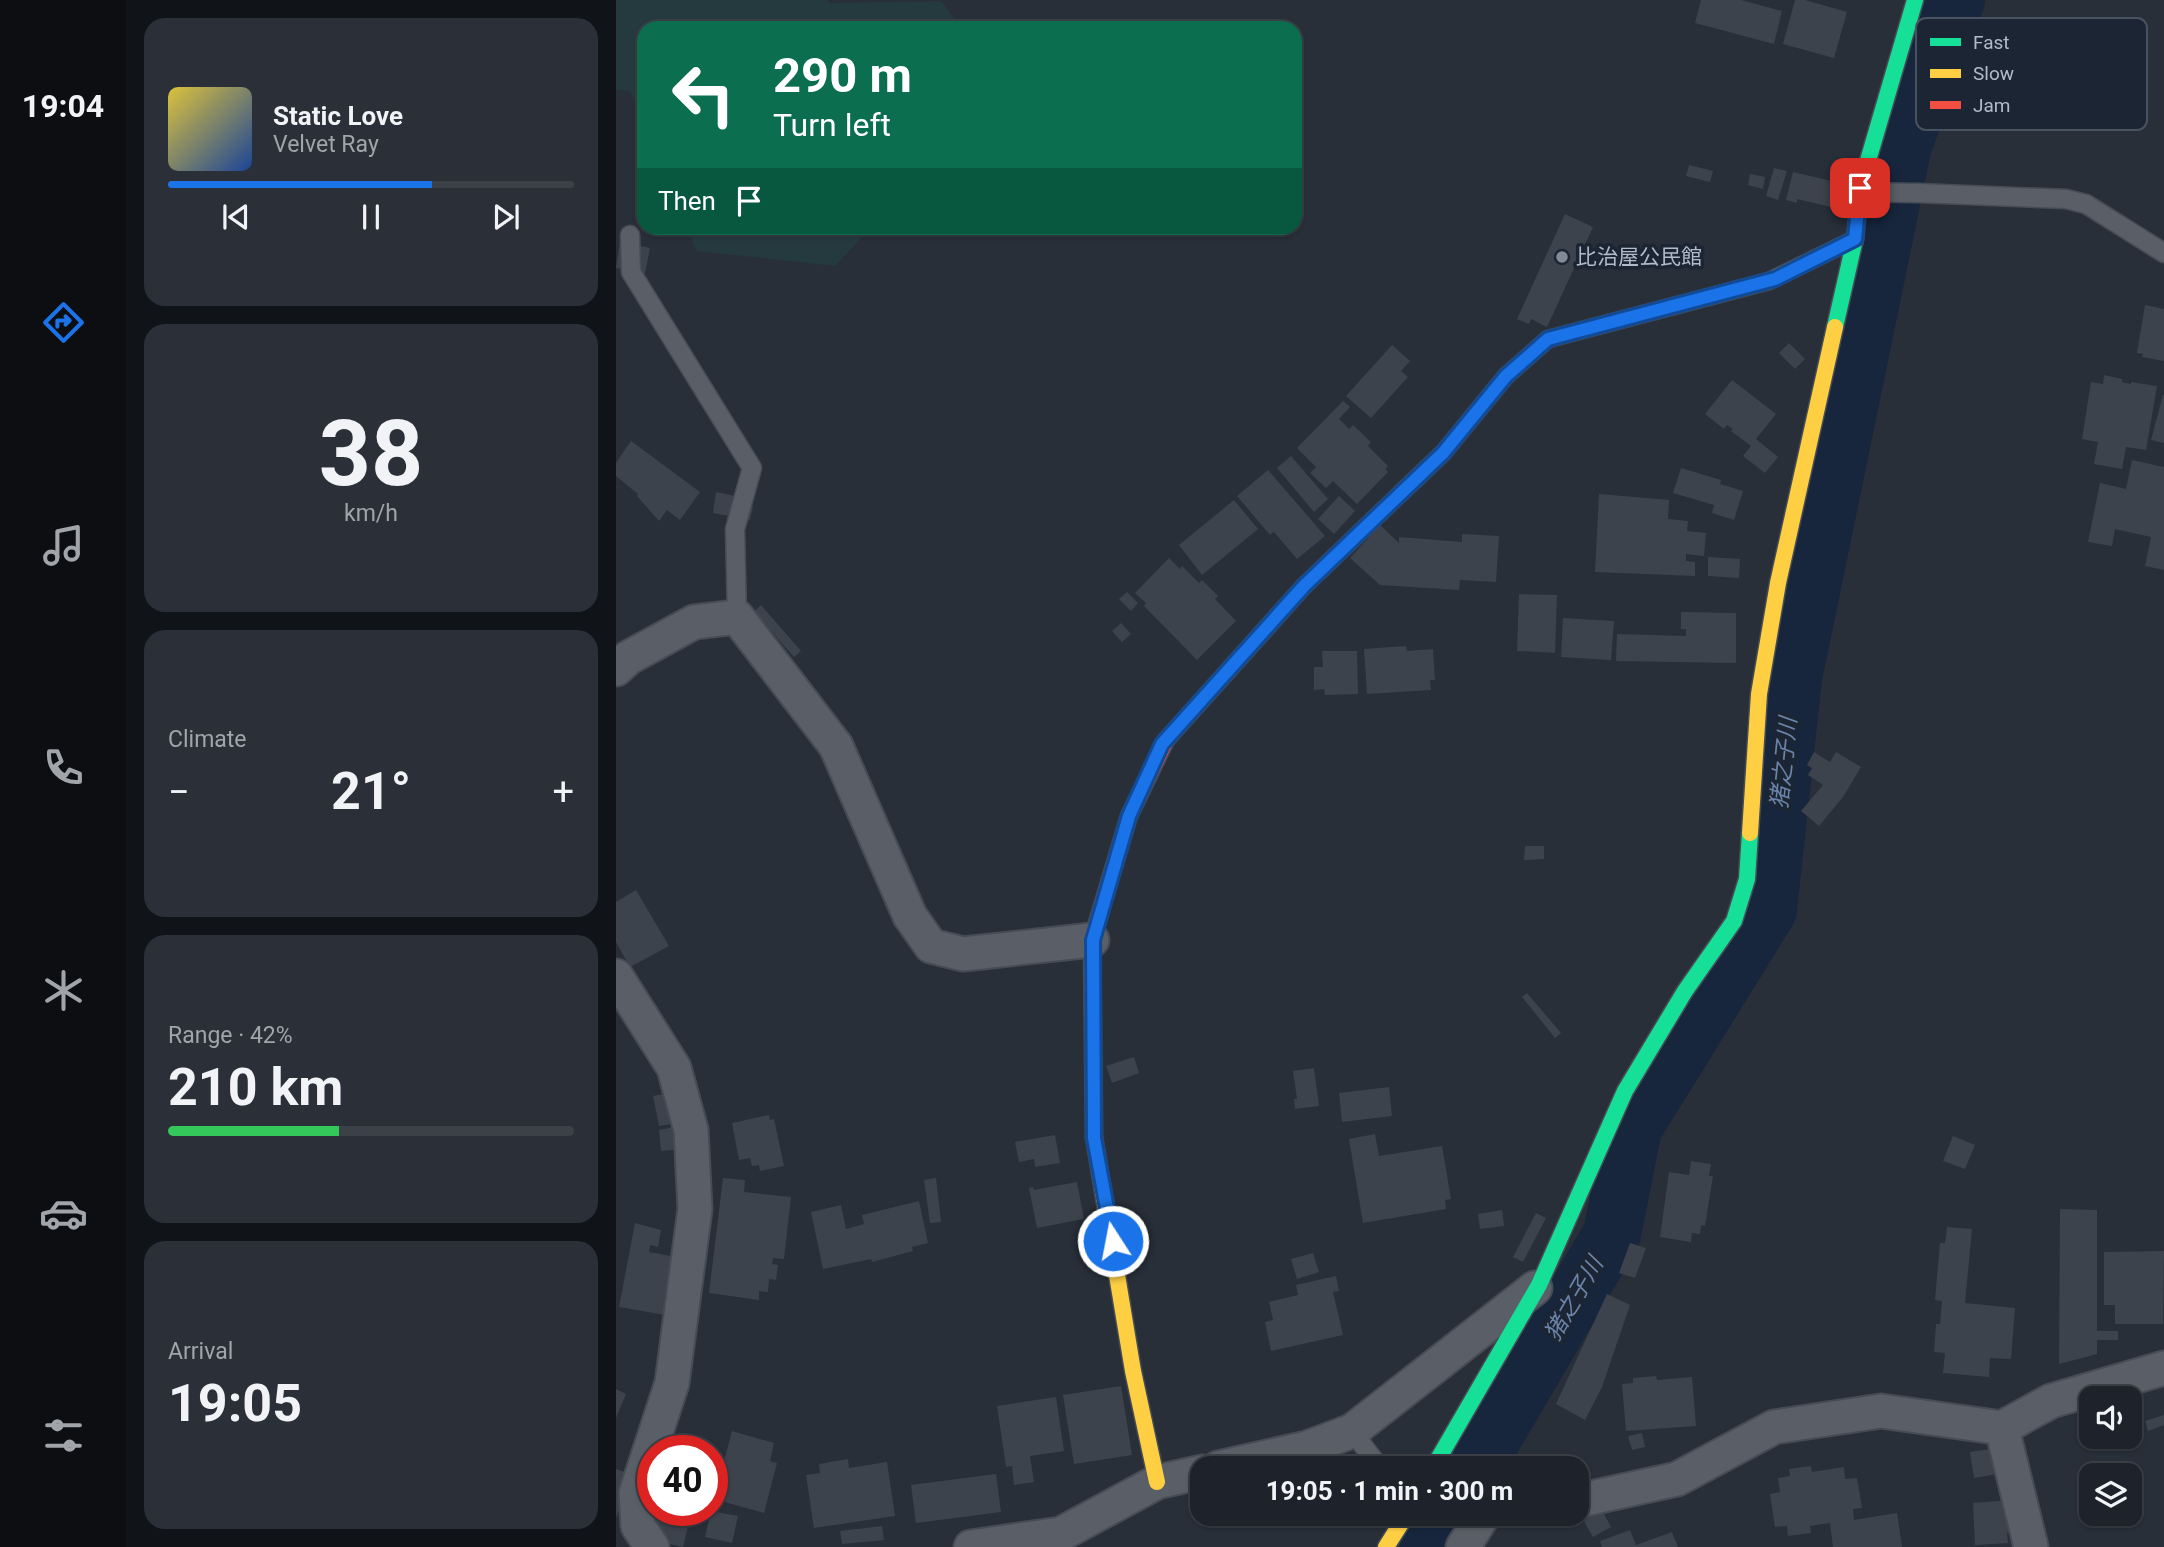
<!DOCTYPE html>
<meta charset="utf-8">
<style>
body{margin:0;font-family:Roboto,"Noto Sans JP",sans-serif;background:#2b2f37;color:#f1f3f6;height:100vh;display:flex;flex-direction:column;font-size:26px;white-space:nowrap}
*{box-sizing:border-box;margin:0}
p{font-size:23px;color:#a1a4a9}
.icon{flex:none;width:38px;height:38px;fill:none;stroke:currentColor;stroke-width:2;stroke-linecap:round;stroke-linejoin:round}
.map{position:relative;flex:1;overflow:hidden}
.drawer{display:flex;flex-direction:column;gap:18px;padding:18px;background:#101318;width:490px}
.drawer>*{flex:none}
.top-card{position:absolute;left:21px;top:21px;width:665px;height:214px;border-radius:21px;box-shadow:0 2px 5px #0004,0 0 0 2px #3c4047;background:#0b6e4f;color:#fff;overflow:hidden}
.controls{position:absolute;left:1463px;top:1386px;display:grid;gap:14px}
.controls a{display:grid;place-items:center;width:63px;height:63px;border-radius:14px;background:#1e232b;box-shadow:0 2px 5px #0004,0 0 0 2px #3c4047;font-size:35px}
.speed{position:absolute;left:21px;top:1435px;display:flex;gap:14px;font-size:35px;font-weight:700;text-align:center}
.speed>*{display:grid;place-content:center;width:91px;height:91px;border-radius:50%;background:#1e232b;box-shadow:0 2px 5px #0004,0 0 0 2px #3c4047;line-height:1}
.speed .limit{border:10px solid #d22;background:#fff;color:#111}
.pin{position:absolute;display:grid;place-items:center;width:60px;height:60px;color:#fff;margin:-30px;border-radius:14px;box-shadow:0 4px 10px #0006}
.me{position:absolute;width:77px;margin:-38px;rotate:349deg;stroke-linejoin:round;filter:drop-shadow(0 0 5px #0008)}
.turn{display:flex;align-items:center;gap:24px;height:147px;padding:0 21px;font-size:32px}
.turn .icon{width:91px;height:91px;stroke-width:2.5}
.turn b{display:block;font-size:49px;line-height:60px}
.then{display:flex;align-items:center;height:66px;padding:0 21px;background:#0003;gap:14px;font-size:26px}
.big{font-size:52px;font-weight:700;line-height:1.1}
.drawer .tile{flex:1;display:flex;flex-direction:column;justify-content:center;gap:10px;min-width:0;padding:0 24px;border-radius:21px;background:#2b2f37}
.drawer .dial{align-items:center;gap:0}
.dial b{font-size:91px;line-height:1}
.song{display:flex;align-items:center;gap:21px}
.cover{width:84px;height:84px;border-radius:10px;background:linear-gradient(135deg,hsl(50 70% 55%),hsl(220 70% 35%))}
.played{height:7px;border-radius:4px;background:linear-gradient(90deg,#1a73e8 65%,#3c4047 65%)}
.keys{display:flex;justify-content:space-around;direction:ltr}
.heat{display:flex;justify-content:space-between;align-items:center;font-size:38px;direction:ltr}
.charge{height:10px;border-radius:5px;background:linear-gradient(90deg,#34c759 42%,#3c4047 0)}
.trip{position:absolute;left:574px;top:1456px;width:399px;height:70px;border-radius:21px;background:#1e232b;box-shadow:0 2px 5px #0004,0 0 0 2px #3c4047;font-weight:700;line-height:70px;text-align:center}
main{display:flex;flex:1;min-height:0}
.dock{display:flex;flex-direction:column;width:126px;justify-content:space-around;align-items:center;background:#0c0e11;color:#a1a4a9}
.dock .icon{width:49px;height:49px}
.dock .selected{color:#1a73e8}
.dock b{font-size:32px;color:#f1f3f6}
.map>svg:first-child{display:block}
.green{fill:#253a3f}
.lines{fill:none;stroke-linecap:round;stroke-linejoin:round}
.river{stroke:#17263d;stroke-width:58}
.building{fill:#3d434c}
.lane-casing{stroke:#464c55;stroke-width:21}
.street-casing{stroke:#464c55;stroke-width:37}
.fast-casing{stroke:#464c55;stroke-width:19}
.slow-casing{stroke:#464c55;stroke-width:19}
.jam-casing{stroke:#464c55;stroke-width:19}
.lane{stroke:#5a5e66;stroke-width:18}
.street{stroke:#5a5e66;stroke-width:33}
.fast{stroke:#16e098;stroke-width:16}
.slow{stroke:#ffcf43;stroke-width:16}
.jam{stroke:#f24e42;stroke-width:16}
.lane-bridge-casing{stroke:#464c55;stroke-width:21;stroke-linecap:butt}
.lane-bridge{stroke:#5a5e66;stroke-width:18}
.route-casing{stroke:#114b97;stroke-width:18}
.route{stroke:#1a73e8;stroke-width:12}
.poi-dot{fill:#828a97;stroke:#1c2533;stroke-width:2.5}
.labels{text-anchor:middle;dominant-baseline:central;stroke-width:7;stroke-linejoin:round;paint-order:stroke}
.poi-label{font-size:21px;fill:#b2bbca;stroke:#1c2533;text-anchor:start}
.water-label{font-size:23px;font-style:italic;fill:#6a84aa;stroke:#1c2533}
.key{fill:#1c2533;stroke:#495260;stroke-width:2}
.key-label{font-size:19px;fill:#b2bbca}
</style>
<main>
<nav class="dock">
<b>19:04</b>
<svg class="icon selected" aria-label="directions" viewBox="0 0 24 24"><path d="M12 3l9 9-9 9-9-9zM9 14v-3h6M13 9l2 2-2 2"/></svg>
<svg class="icon" aria-label="music" viewBox="0 0 24 24"><path d="M9 18V5l10-2v13"/><circle cx="6" cy="18" r="3"/><circle cx="16" cy="16" r="3"/></svg>
<svg class="icon" aria-label="phone" viewBox="0 0 24 24"><path d="M5 4h4l2 5-3 2q2 4 5 5l2-3 5 2v4C11 20 4 13 5 4z"/></svg>
<svg class="icon" aria-label="climate" viewBox="0 0 24 24"><path d="M12 3v18M4 7l16 10M4 17L20 7"/></svg>
<svg class="icon" aria-label="car" viewBox="0 0 24 24"><path d="M5 17H2v-5l4-1 3-4h7l3 4 3 1v5h-3M9 17h6M6 11h13"/><circle cx="7" cy="17" r="2"/><circle cx="17" cy="17" r="2"/></svg>
<svg class="icon" aria-label="filters" viewBox="0 0 24 24"><path d="M4 7h16M4 17h16"/><circle cx="9" cy="7" r="2"/><circle cx="15" cy="17" r="2"/></svg>
</nav>
<section class="drawer">
<div class="tile">
<div class="song"><i class="cover"></i><div><b>Static Love</b><p>Velvet Ray</p></div></div>
<div class="played"></div>
<div class="keys"><svg class="icon" aria-label="previous" viewBox="0 0 24 24"><path d="M18 5L8 12l10 7zM5 5v14"/></svg><svg class="icon" aria-label="pause" viewBox="0 0 24 24"><path d="M8 5v14M16 5v14"/></svg><svg class="icon" aria-label="next" viewBox="0 0 24 24"><path d="M6 5l10 7-10 7zM19 5v14"/></svg></div>
</div>
<div class="tile dial"><b>38</b><p>km/h</p></div>
<div class="tile"><p>Climate</p>
<div class="heat"><a>−</a><b class="big">21°</b><a>+</a></div>
</div>
<div class="tile"><p>Range · 42%</p><b class="big">210 km</b><div class="charge"></div></div>
<div class="tile"><p>Arrival</p><b class="big">19:05</b></div>
</section>
<div class="map">
<svg width="1548" height="1547" viewBox="0 0 1548 1547">
<rect width="100%" height="100%" fill="#282f39"/>
<g class="green">
<path d="M 0,0 L 212,0 L 214,3 L 325,1 L 345,28 L 28,28 L 28,124 L 14,91 L 0,89 Z"/>
<path d="M 71,228 L 255,228 L 219,266 L 81,251 Z"/>
</g>
<g class="lines">
<g class="river">
<path d="M 859,1468 L 996,1234 L 1017,1128 L 1152,910 L 1177,678 L 1287,145 L 1340,0"/>
<path d="M 813,1547 L 832,1514"/>
</g>
</g>
<g class="building">
<path d="M 1085,0 L 1125,0 L 1166,11 L 1158,44 L 1079,23 Z"/>
<path d="M 1179,0 L 1189,0 L 1231,12 L 1218,58 L 1167,44 Z"/>
<path d="M 1073,165 L 1097,171 L 1094,182 L 1070,176 Z"/>
<path d="M 1158,168 L 1171,171 L 1162,200 L 1150,196 Z"/>
<path d="M 1177,172 L 1220,182 L 1215,207 L 1181,199 L 1181,203 L 1170,200 Z"/>
<path d="M 1134,174 L 1149,177 L 1147,189 L 1132,185 Z"/>
<path d="M 949,214 L 977,227 L 931,327 L 915,319 L 913,324 L 901,319 Z"/>
<path d="M 4,242 L 34,248 L 29,273 L 0,268 Z"/>
<path d="M 1529,305 L 1548,309 L 1548,361 L 1526,357 L 1527,354 L 1521,353 Z"/>
<path d="M 1173,343 L 1189,359 L 1179,369 L 1163,353 Z"/>
<path d="M 776,345 L 794,361 L 785,371 L 792,377 L 755,418 L 730,396 Z"/>
<path d="M 1488,375 L 1506,379 L 1506,382 L 1515,384 L 1515,382 L 1541,386 L 1530,450 L 1510,447 L 1506,469 L 1478,464 L 1482,442 L 1466,439 L 1475,382 L 1487,384 Z"/>
<path d="M 1116,380 L 1160,414 L 1140,439 L 1162,457 L 1149,473 L 1127,456 L 1135,446 L 1115,431 L 1117,429 L 1111,425 L 1108,429 L 1089,414 Z"/>
<path d="M 1547,395 L 1548,395 L 1548,443 L 1535,440 Z"/>
<path d="M 727,401 L 734,407 L 723,419 L 733,429 L 737,425 L 755,442 L 752,446 L 772,466 L 769,469 L 772,472 L 741,504 L 717,481 L 710,488 L 694,473 L 700,467 L 681,448 Z"/>
<path d="M 15,441 L 84,492 L 64,520 L 51,510 L 43,521 L 21,496 L 22,494 L 0,476 L 0,463 Z"/>
<path d="M 675,456 L 712,499 L 698,512 L 661,468 Z"/>
<path d="M 1516,460 L 1548,467 L 1548,570 L 1529,566 L 1535,537 L 1499,529 L 1496,546 L 1472,542 L 1484,483 L 1510,489 Z"/>
<path d="M 1065,468 L 1105,480 L 1104,484 L 1127,491 L 1118,520 L 1096,513 L 1098,505 L 1057,493 Z"/>
<path d="M 652,470 L 709,536 L 681,559 L 658,532 L 654,535 L 621,496 Z"/>
<path d="M 100,492 L 124,497 L 123,504 L 137,506 L 134,520 L 97,513 Z"/>
<path d="M 983,494 L 1053,500 L 1052,519 L 1072,521 L 1071,531 L 1090,533 L 1088,556 L 1070,554 L 1070,561 L 1079,562 L 1079,576 L 979,572 Z"/>
<path d="M 723,496 L 739,511 L 718,534 L 702,519 Z"/>
<path d="M 618,500 L 642,529 L 586,575 L 563,545 Z"/>
<path d="M 764,525 L 783,543 L 783,537 L 846,542 L 846,534 L 883,536 L 880,582 L 844,580 L 843,590 L 764,585 L 734,558 Z"/>
<path d="M 1092,557 L 1124,559 L 1123,578 L 1092,576 Z"/>
<path d="M 553,558 L 564,569 L 566,566 L 583,583 L 586,580 L 602,596 L 599,599 L 620,621 L 581,660 L 528,606 L 530,603 L 519,593 Z"/>
<path d="M 511,592 L 522,603 L 515,611 L 503,599 Z"/>
<path d="M 903,594 L 941,595 L 939,653 L 901,651 Z"/>
<path d="M 145,605 L 185,651 L 178,657 L 138,612 Z"/>
<path d="M 1065,612 L 1120,613 L 1120,663 L 1000,661 L 1001,634 L 1070,636 L 1070,629 L 1065,629 Z"/>
<path d="M 947,618 L 998,621 L 995,660 L 945,657 Z"/>
<path d="M 505,623 L 515,634 L 506,642 L 496,631 Z"/>
<path d="M 790,646 L 791,651 L 817,649 L 819,680 L 814,680 L 815,690 L 751,694 L 748,649 Z"/>
<path d="M 706,651 L 741,651 L 742,694 L 709,695 L 708,689 L 698,690 L 698,667 L 707,667 Z"/>
<path d="M 1198,752 L 1214,762 L 1220,752 L 1245,767 L 1227,797 L 1203,826 L 1185,811 L 1207,785 L 1192,775 L 1196,768 L 1191,765 Z"/>
<path d="M 909,846 L 928,846 L 928,859 L 908,860 Z"/>
<path d="M 20,890 L 53,946 L 14,967 L 0,942 L 0,902 Z"/>
<path d="M 911,993 L 945,1033 L 939,1038 L 906,997 Z"/>
<path d="M 518,1057 L 523,1073 L 496,1083 L 490,1066 Z"/>
<path d="M 698,1068 L 703,1106 L 679,1109 L 678,1099 L 681,1099 L 677,1071 Z"/>
<path d="M 773,1087 L 776,1116 L 726,1122 L 723,1093 Z"/>
<path d="M 58,1092 L 63,1123 L 43,1126 L 37,1096 Z"/>
<path d="M 153,1115 L 154,1120 L 158,1119 L 168,1166 L 144,1171 L 143,1165 L 136,1166 L 134,1158 L 123,1160 L 116,1123 Z"/>
<path d="M 63,1126 L 66,1149 L 45,1151 L 43,1130 Z"/>
<path d="M 759,1134 L 763,1156 L 826,1146 L 835,1199 L 829,1200 L 830,1209 L 747,1223 L 733,1139 Z"/>
<path d="M 439,1135 L 444,1163 L 419,1167 L 418,1159 L 403,1162 L 399,1142 Z"/>
<path d="M 1337,1136 L 1359,1145 L 1349,1169 L 1327,1161 Z"/>
<path d="M 1075,1161 L 1095,1164 L 1093,1176 L 1097,1176 L 1089,1226 L 1085,1225 L 1084,1234 L 1076,1233 L 1075,1242 L 1044,1237 L 1053,1172 L 1073,1175 Z"/>
<path d="M 107,1178 L 129,1180 L 128,1192 L 175,1197 L 168,1259 L 157,1258 L 156,1264 L 162,1265 L 160,1280 L 153,1279 L 152,1292 L 143,1291 L 143,1300 L 93,1293 Z"/>
<path d="M 320,1178 L 325,1222 L 314,1223 L 308,1180 Z"/>
<path d="M 461,1182 L 468,1219 L 421,1228 L 413,1188 L 417,1187 L 418,1190 Z"/>
<path d="M 303,1201 L 312,1243 L 296,1247 L 297,1251 L 256,1262 L 255,1259 L 207,1269 L 195,1212 L 225,1205 L 230,1229 L 248,1224 L 246,1215 Z"/>
<path d="M 1444,1209 L 1481,1210 L 1481,1331 L 1502,1331 L 1502,1340 L 1481,1340 L 1481,1354 L 1443,1364 Z"/>
<path d="M 886,1210 L 888,1226 L 864,1229 L 862,1214 Z"/>
<path d="M 920,1213 L 930,1218 L 907,1262 L 897,1257 Z"/>
<path d="M 19,1223 L 45,1230 L 42,1247 L 34,1245 L 33,1252 L 66,1258 L 55,1316 L 3,1307 Z"/>
<path d="M 1331,1227 L 1356,1229 L 1349,1303 L 1399,1308 L 1395,1359 L 1374,1358 L 1373,1377 L 1327,1373 L 1329,1353 L 1318,1352 L 1320,1324 L 1324,1324 L 1326,1301 L 1319,1300 L 1324,1243 L 1329,1243 Z"/>
<path d="M 1014,1243 L 1030,1248 L 1019,1278 L 1003,1273 Z"/>
<path d="M 1548,1251 L 1547,1324 L 1499,1324 L 1499,1305 L 1488,1305 L 1488,1252 Z"/>
<path d="M 697,1253 L 703,1272 L 681,1279 L 675,1259 Z"/>
<path d="M 720,1276 L 723,1291 L 717,1292 L 727,1335 L 655,1351 L 649,1322 L 657,1320 L 653,1302 L 682,1295 L 680,1285 Z"/>
<path d="M 991,1294 L 1014,1305 L 986,1387 L 969,1420 L 940,1404 Z"/>
<path d="M 1040,1376 L 1041,1380 L 1076,1377 L 1080,1426 L 1010,1431 L 1006,1384 L 1017,1383 L 1017,1378 Z"/>
<path d="M 505,1386 L 516,1455 L 458,1464 L 447,1395 Z"/>
<path d="M 0,1389 L 10,1394 L 0,1418 Z"/>
<path d="M 440,1397 L 448,1451 L 414,1456 L 418,1482 L 398,1485 L 396,1466 L 390,1467 L 381,1406 Z"/>
<path d="M 1548,1415 L 1548,1425 L 1532,1431 L 1529,1421 Z"/>
<path d="M 116,1431 L 158,1443 L 154,1461 L 161,1463 L 148,1513 L 98,1499 Z"/>
<path d="M 1026,1433 L 1029,1447 L 1016,1450 L 1012,1436 Z"/>
<path d="M 1374,1449 L 1382,1452 L 1386,1473 L 1358,1478 L 1354,1452 Z"/>
<path d="M 232,1459 L 233,1468 L 271,1462 L 279,1516 L 198,1528 L 190,1475 L 204,1473 L 203,1464 Z"/>
<path d="M 1195,1466 L 1196,1472 L 1228,1467 L 1229,1479 L 1241,1478 L 1246,1508 L 1237,1509 L 1238,1520 L 1281,1513 L 1286,1547 L 1217,1547 L 1214,1523 L 1194,1526 L 1195,1533 L 1172,1536 L 1171,1526 L 1159,1527 L 1154,1494 L 1164,1492 L 1162,1478 L 1174,1476 L 1173,1469 Z"/>
<path d="M 0,1469 L 17,1475 L 0,1518 Z"/>
<path d="M 380,1474 L 385,1512 L 300,1523 L 295,1485 Z"/>
<path d="M 1395,1500 L 1397,1533 L 1391,1533 L 1392,1543 L 1359,1545 L 1357,1503 Z"/>
<path d="M 984,1506 L 995,1527 L 977,1537 L 965,1516 Z"/>
<path d="M 39,1510 L 76,1510 L 67,1547 L 44,1542 L 47,1530 L 35,1526 Z"/>
<path d="M 95,1511 L 122,1516 L 116,1543 L 89,1537 Z"/>
<path d="M 266,1526 L 268,1540 L 226,1544 L 224,1531 Z"/>
<path d="M 1014,1530 L 1020,1545 L 1056,1532 L 1062,1547 L 986,1547 L 984,1541 Z"/>
</g>
<g class="lines">
<g class="lane-casing">
<g id="lane">
<path d="M 1302,193 L 1450,199 L 1470,204 L 1548,253"/>
<path d="M 14,235 L 15,272 L 136,468 L 119,529 L 121,617"/>
<path d="M 736,1431 L 764,1468"/>
</g>
</g>
<g class="street-casing">
<g id="street">
<path d="M 0,669 L 12,658 L 78,622 L 121,617 L 220,746 L 294,916 L 315,946 L 347,954 L 476,940"/>
<path d="M 0,976 L 58,1068 L 75,1130 L 79,1209 L 56,1383 L 20,1493 L 22,1526 L 36,1547"/>
<path d="M 1386,1428 L 1415,1547"/>
<path d="M 602,1468 L 691,1448 L 736,1431 L 919,1288"/>
<path d="M 961,1501 L 1061,1479 L 1158,1427 L 1265,1411 L 1386,1428 L 1435,1401 L 1548,1368"/>
<path d="M 355,1547 L 445,1534 L 541,1482 L 586,1472"/>
<path d="M 847,1547 L 868,1514"/>
</g>
</g>
<g class="fast-casing">
<g id="fast">
<path d="M 1219,327 L 1239,239 L 1244,188 L 1299,0"/>
<path d="M 785,493 L 827,453 L 890,376 L 932,339 L 1153,281"/>
<path d="M 817,1468 L 923,1285 L 1009,1091 L 1069,991 L 1118,921 L 1131,879 L 1134,833"/>
</g>
</g>
<g class="slow-casing">
<g id="slow">
<path d="M 1153,281 L 1239,239"/>
<path d="M 550,740 L 688,586 L 785,493"/>
<path d="M 1134,833 L 1143,694 L 1162,583 L 1219,327"/>
<path d="M 478,1137 L 517,1371 L 541,1482"/>
<path d="M 770,1547 L 791,1514"/>
</g>
</g>
<g class="jam-casing">
<path id="jam" d="M 478,1137 L 476,940 L 513,816 L 550,740"/>
</g>
<use href="#lane" class="lane"/>
<use href="#street" class="street"/>
<use href="#fast" class="fast"/>
<use href="#slow" class="slow"/>
<use href="#jam" class="jam"/>
<g class="lane-bridge-casing">
<path id="lane-bridge" d="M 1239,192 L 1302,193"/>
</g>
<use href="#lane-bridge" class="lane-bridge"/>
</g>
<g class="lines">
<g class="route-casing">
<path id="route" d="M 497,1241 L 478,1138 L 477,940 L 513,816 L 546,744 L 688,586 L 827,453 L 890,376 L 932,339 L 1159,279 L 1239,239 L 1244,188"/>
</g>
<use href="#route" class="route"/>
</g>
<circle class="poi-dot" cx="946" cy="257" r="7"/>
<g class="labels">
<g class="poi-label">
<text x="960" y="257">比治屋公民館</text>
</g>
<g class="water-label">
<text transform="translate(1168 763) rotate(-84)">猪之子川</text>
<text transform="translate(958 1299) rotate(-60)">猪之子川</text>
</g>
</g>
<rect x="1300" y="18" width="231" height="112" rx="10" class="key"/>
<rect x="1314" y="38" width="31" height="8" fill="#16e098"/>
<rect x="1314" y="69" width="31" height="9" fill="#ffcf43"/>
<rect x="1314" y="101" width="31" height="8" fill="#f24e42"/>
<g class="key-label">
<text x="1357" y="49">Fast</text>
<text x="1357" y="80">Slow</text>
<text x="1357" y="112">Jam</text>
</g>
</svg>
<div class="controls">
<a><svg class="icon" aria-label="sound" viewBox="0 0 24 24"><path d="M4 9h4l5-4v14l-5-4H4zM17 9q2 3 0 6"/></svg></a>
<a><svg class="icon" aria-label="layers" viewBox="0 0 24 24"><path d="M12 4l9 5-9 5-9-5zM3 14l9 5 9-5"/></svg></a>
</div>
<div class="speed"><div class="limit">40</div></div>
<div class="pin" style="left:1244px;top:188px;background:#d93025"><svg class="icon" aria-label="arrive" viewBox="0 0 24 24"><path d="M6 21V4h12l-3 4 3 4H6"/></svg></div>
<svg class="me" style="left:497px;top:1241px" viewBox="-20 -20 40 40"><circle r="17" fill="#1a73e8" stroke="#fff" stroke-width="3"/><path d="M0-11L8 9 0 5-8 9z" fill="#fff"/></svg>
<div class="trip">19:05 · 1 min · 300 m</div>
<div class="top-card">
<div class="turn"><svg class="icon" aria-label="left" viewBox="0 0 24 24"><path d="M17 20v-9H6M10 6l-5 5 5 5"/></svg><div><b>290 m</b>Turn left</div></div>
<div class="then">Then<svg class="icon" aria-label="arrive" viewBox="0 0 24 24"><path d="M6 21V4h12l-3 4 3 4H6"/></svg></div>
</div>
</div>
</main>
